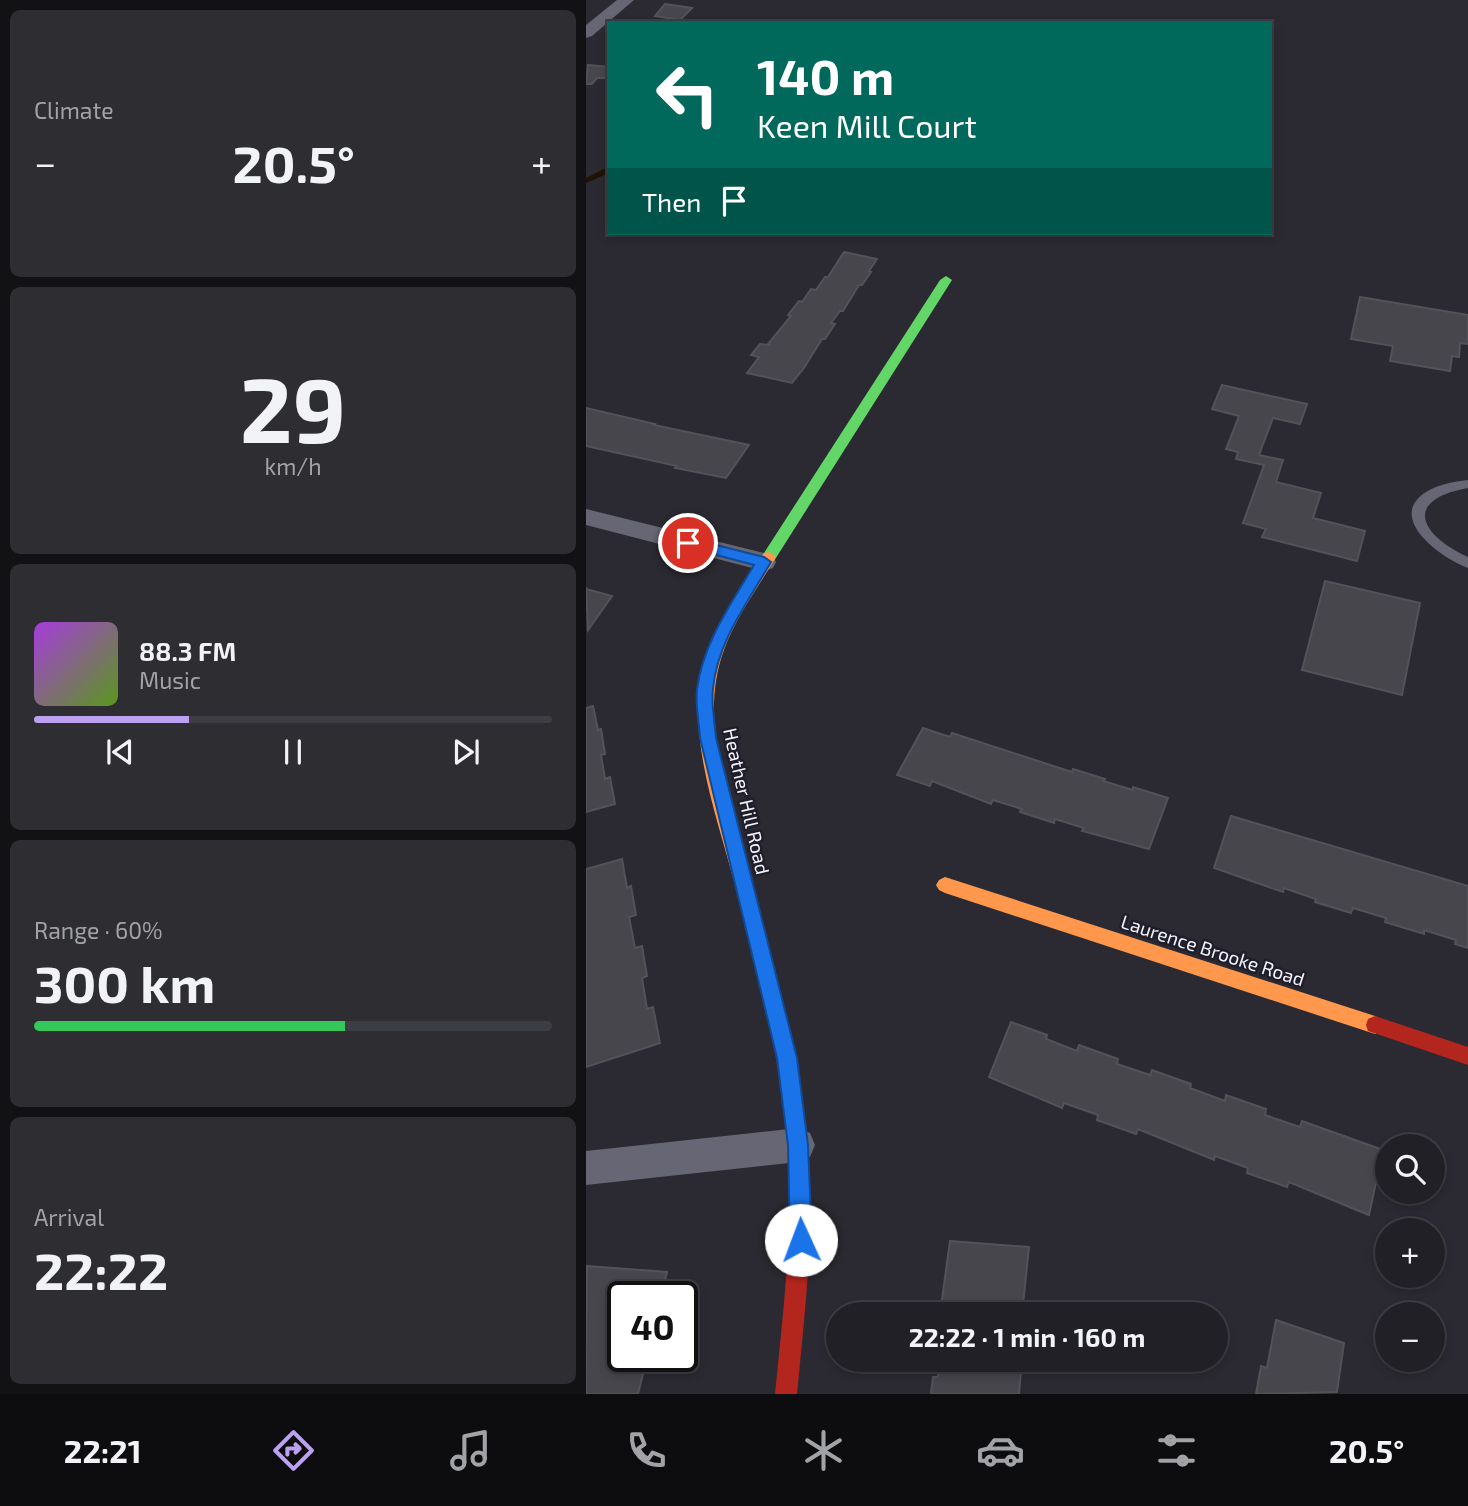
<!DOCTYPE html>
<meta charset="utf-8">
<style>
body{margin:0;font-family:"Exo 2",sans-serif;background:#2d2d32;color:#f1f3f6;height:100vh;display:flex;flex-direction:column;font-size:26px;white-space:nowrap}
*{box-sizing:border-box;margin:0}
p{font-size:23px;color:#a2a3a7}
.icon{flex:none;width:38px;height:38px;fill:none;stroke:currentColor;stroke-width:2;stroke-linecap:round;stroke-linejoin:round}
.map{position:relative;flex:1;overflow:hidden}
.side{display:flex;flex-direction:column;gap:10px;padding:10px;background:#121215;width:586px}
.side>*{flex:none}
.top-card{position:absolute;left:21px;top:21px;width:665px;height:214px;border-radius:0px;box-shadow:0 4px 10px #0003,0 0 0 2px #3d3e43;background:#00695c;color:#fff;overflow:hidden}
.fabs{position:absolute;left:789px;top:1134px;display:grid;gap:14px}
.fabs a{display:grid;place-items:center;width:70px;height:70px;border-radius:50%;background:#202026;box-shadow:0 4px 10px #0003,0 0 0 2px #3d3e43;font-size:35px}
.speed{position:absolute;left:21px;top:1281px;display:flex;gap:14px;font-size:35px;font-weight:700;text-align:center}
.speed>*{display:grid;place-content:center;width:91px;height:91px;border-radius:50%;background:#202026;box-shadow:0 4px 10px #0003,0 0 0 2px #3d3e43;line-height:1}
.speed .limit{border:4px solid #111;border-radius:10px;background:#fff;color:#111}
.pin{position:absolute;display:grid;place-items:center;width:60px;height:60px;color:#fff;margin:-30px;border:4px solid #fff;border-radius:50%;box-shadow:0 2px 7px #0007}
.me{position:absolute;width:77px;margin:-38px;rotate:358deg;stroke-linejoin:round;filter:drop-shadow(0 0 5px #0008)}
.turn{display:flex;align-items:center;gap:24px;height:147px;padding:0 35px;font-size:32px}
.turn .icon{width:91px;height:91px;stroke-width:2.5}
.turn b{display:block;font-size:49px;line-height:60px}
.then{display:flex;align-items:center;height:66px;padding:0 35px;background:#0003;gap:14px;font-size:26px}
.big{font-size:52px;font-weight:700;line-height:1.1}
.side .tile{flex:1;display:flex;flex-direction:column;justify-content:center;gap:10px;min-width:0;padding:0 24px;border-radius:10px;background:#2d2d32}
.side .dial{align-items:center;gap:0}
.dial b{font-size:91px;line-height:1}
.song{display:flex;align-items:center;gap:21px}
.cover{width:84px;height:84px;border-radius:10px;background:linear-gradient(135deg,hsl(280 70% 55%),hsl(90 70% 35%))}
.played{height:7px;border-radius:4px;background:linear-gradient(90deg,#bca0f2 30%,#3d3e43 30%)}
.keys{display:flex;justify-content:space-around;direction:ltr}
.heat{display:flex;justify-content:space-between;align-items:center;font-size:38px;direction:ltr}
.charge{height:10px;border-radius:5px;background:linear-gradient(90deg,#34c759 60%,#3d3e43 0)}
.trip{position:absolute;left:240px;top:1302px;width:402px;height:70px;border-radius:35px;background:#202026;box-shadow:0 4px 10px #0003,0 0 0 2px #3d3e43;font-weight:700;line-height:70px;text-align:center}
.menu{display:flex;height:112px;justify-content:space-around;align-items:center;background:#0d0d0f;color:#a2a3a7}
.menu .icon{width:49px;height:49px}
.menu .on{color:#bca0f2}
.menu b{font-size:32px;color:#f1f3f6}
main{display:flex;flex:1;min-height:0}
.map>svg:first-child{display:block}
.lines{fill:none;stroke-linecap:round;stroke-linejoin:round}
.stream{fill:#1e1304;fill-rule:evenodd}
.building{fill:#46464c;stroke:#535258;stroke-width:2}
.lane{fill:#666674;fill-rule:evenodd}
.street{fill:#666674;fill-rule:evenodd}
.fast{fill:#63d668;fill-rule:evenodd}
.slow{fill:#ff974d;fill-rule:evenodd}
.jam{fill:#b3261e;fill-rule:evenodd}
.route{fill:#1a73e8;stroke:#114b97;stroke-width:2}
.labels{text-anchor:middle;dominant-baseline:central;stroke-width:5;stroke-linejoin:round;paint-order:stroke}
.street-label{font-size:19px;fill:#f4f3fd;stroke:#1f1e2b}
</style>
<main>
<section class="side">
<div class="tile"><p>Climate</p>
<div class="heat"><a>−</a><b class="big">20.5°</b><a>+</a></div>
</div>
<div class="tile dial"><b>29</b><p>km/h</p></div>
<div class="tile">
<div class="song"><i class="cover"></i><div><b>88.3 FM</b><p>Music</p></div></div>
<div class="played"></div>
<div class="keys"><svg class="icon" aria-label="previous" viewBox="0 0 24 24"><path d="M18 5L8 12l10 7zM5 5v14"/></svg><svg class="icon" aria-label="pause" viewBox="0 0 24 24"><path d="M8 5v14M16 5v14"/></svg><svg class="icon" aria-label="next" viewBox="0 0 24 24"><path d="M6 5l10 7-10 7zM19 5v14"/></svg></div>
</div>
<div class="tile"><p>Range · 60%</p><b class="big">300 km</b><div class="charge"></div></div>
<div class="tile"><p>Arrival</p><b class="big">22:22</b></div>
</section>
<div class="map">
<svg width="882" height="1394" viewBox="0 0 882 1394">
<rect width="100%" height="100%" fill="#2b2a32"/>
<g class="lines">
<path class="stream" d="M 20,168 L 23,168 L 23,173 L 0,183 L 0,178 Z"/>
</g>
<g class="building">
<path d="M 79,4 L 106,8 L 94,20 L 69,16 Z"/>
<path d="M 2,65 L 23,67 L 23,78 L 11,78 L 6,84 L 0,84 Z"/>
<path d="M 258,252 L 291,259 L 283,271 L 285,272 L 276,285 L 273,285 L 257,311 L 254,311 L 245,323 L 249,324 L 239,339 L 236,339 L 218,368 L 206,383 L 161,373 L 173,357 L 165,355 L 174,344 L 184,345 L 182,344 L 205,316 L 202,315 L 213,301 L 216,302 L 225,289 L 230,290 L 239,277 L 242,277 Z"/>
<path d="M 774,297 L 882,315 L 882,344 L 874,343 L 873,357 L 866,356 L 864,371 L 804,361 L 807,346 L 765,339 Z"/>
<path d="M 636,385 L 721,404 L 714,424 L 687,418 L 673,455 L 697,460 L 690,482 L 735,493 L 727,518 L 779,531 L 771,561 L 676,537 L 680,529 L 657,523 L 678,465 L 650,459 L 652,452 L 640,449 L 653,416 L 626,409 Z"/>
<path d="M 0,408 L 69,424 L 68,425 L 163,445 L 140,478 L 89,468 L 91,466 L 0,446 Z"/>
<path d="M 739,581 L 834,603 L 816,695 L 716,670 Z"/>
<path d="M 0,587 L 0,589 L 26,596 L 2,630 Z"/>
<path d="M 7,706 L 12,730 L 15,729 L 19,754 L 15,755 L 19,779 L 24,777 L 29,804 L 0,812 L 0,708 Z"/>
<path d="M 337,728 L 364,737 L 366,733 L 486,772 L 487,769 L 519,779 L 517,781 L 547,790 L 547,787 L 582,798 L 563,849 L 496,831 L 498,828 L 469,819 L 468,823 L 434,812 L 436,809 L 407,800 L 405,804 L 346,781 L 344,786 L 311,775 Z"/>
<path d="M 645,816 L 882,886 L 882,948 L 869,944 L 870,940 L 838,930 L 838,934 L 799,922 L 800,918 L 767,908 L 765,913 L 729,902 L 730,899 L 698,888 L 697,892 L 628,868 Z"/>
<path d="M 36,859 L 41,888 L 45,886 L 50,915 L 43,917 L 49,948 L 56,946 L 61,976 L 56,978 L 61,1009 L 67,1007 L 74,1043 L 0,1067 L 0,869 Z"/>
<path d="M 425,1022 L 461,1035 L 460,1039 L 491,1051 L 493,1045 L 532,1059 L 531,1064 L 564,1075 L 566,1070 L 605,1084 L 604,1088 L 639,1101 L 640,1095 L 680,1109 L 679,1115 L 714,1127 L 716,1121 L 797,1150 L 783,1215 L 703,1182 L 701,1187 L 661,1173 L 662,1168 L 629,1156 L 628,1160 L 552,1129 L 550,1134 L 511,1120 L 512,1115 L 478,1103 L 476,1108 L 403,1077 Z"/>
<path d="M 364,1241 L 443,1247 L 436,1314 L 354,1314 Z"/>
<path d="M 1,1266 L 81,1272 L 75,1297 L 37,1297 L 37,1356 L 54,1356 L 52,1365 L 59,1366 L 52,1394 L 0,1394 Z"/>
<path d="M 690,1320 L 758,1343 L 751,1392 L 670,1394 L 675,1366 L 681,1368 Z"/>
<path d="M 354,1360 L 436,1360 L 433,1394 L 345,1394 L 347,1377 L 352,1377 Z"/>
</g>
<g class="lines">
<path class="lane" d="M 882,480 L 882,488 C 816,500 834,535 882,557 L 882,568 C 856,559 799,518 840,492 C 853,484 867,482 882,480 Z"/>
<g class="street">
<path d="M 31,0 L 48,0 L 6,36 L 0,38 L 0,25 Z"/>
<path d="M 0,509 L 178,553 L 187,556 L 190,562 L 187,568 L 178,571 L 0,525 Z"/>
<path d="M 212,1128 L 224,1133 L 229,1145 L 224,1157 L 212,1162 L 0,1185 L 0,1151 Z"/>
</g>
<path class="fast" d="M 360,276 L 366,280 L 188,561 L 178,561 L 176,557 L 178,553 L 354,280 Z"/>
<g class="slow">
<path d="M 183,552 L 190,557 C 172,588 150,616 138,650 C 110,725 147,812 167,885 L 164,890 L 158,893 L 152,890 L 149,885 C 131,816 100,737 117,665 C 127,624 155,588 178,553 Z"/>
<path d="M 359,877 L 789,1016 L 796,1019 L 798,1025 L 796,1031 L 789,1034 L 359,893 L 353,890 L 350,885 L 353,880 Z"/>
</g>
<g class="jam">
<path d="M 158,877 L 164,880 L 167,885 C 189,971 214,1056 222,1145 C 229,1228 219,1311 211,1394 L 189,1394 C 197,1311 208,1228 202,1145 C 195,1057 170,971 149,885 L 152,880 Z"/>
<path d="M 789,1016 L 882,1047 L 882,1065 L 782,1031 L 780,1025 L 782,1019 Z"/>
</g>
</g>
<path class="route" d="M 102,538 L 178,557 L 185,562 C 162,602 131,642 127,689 C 125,705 129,723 130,738 L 211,1058 L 222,1145 L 226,1240 L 223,1247 L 215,1250 L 208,1247 L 204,1240 L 202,1145 L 191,1058 L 114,738 C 113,722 109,704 111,689 C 117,643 145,604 168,565 L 96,546 L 94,543 Z"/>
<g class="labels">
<g class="street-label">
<text transform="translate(161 801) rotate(77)">Heather Hill Road</text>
<text transform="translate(627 950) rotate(18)">Laurence Brooke Road</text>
</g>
</g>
</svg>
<div class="fabs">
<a><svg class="icon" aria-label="search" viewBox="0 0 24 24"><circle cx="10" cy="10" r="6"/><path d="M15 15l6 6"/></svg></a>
<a>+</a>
<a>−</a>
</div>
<div class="speed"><div class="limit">40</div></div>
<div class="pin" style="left:102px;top:543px;background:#d93025"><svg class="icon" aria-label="arrive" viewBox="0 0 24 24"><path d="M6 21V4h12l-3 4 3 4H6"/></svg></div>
<svg class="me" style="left:215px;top:1240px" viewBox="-20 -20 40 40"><circle r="19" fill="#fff"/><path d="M0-13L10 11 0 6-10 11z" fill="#1a73e8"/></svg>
<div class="trip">22:22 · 1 min · 160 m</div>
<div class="top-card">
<div class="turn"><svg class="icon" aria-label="left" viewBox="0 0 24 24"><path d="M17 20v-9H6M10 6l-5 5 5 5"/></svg><div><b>140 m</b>Keen Mill Court</div></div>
<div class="then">Then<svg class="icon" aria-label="arrive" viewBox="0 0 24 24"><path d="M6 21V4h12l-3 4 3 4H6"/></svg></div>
</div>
</div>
</main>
<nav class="menu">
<b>22:21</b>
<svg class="icon on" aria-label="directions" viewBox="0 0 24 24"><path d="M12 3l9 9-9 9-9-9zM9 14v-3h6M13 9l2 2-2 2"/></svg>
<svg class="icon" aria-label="music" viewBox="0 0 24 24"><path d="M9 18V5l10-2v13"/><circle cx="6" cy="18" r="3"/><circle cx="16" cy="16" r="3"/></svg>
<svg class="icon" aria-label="phone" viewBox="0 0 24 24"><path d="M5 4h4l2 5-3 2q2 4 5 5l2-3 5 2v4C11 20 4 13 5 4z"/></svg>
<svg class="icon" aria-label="climate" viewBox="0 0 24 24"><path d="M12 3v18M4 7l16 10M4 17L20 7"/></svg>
<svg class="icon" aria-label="car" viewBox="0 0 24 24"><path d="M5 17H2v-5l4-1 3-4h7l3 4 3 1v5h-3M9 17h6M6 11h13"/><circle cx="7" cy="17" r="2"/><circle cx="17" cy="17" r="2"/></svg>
<svg class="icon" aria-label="filters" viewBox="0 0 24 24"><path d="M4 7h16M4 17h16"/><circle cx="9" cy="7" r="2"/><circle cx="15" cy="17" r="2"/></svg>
<b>20.5°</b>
</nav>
